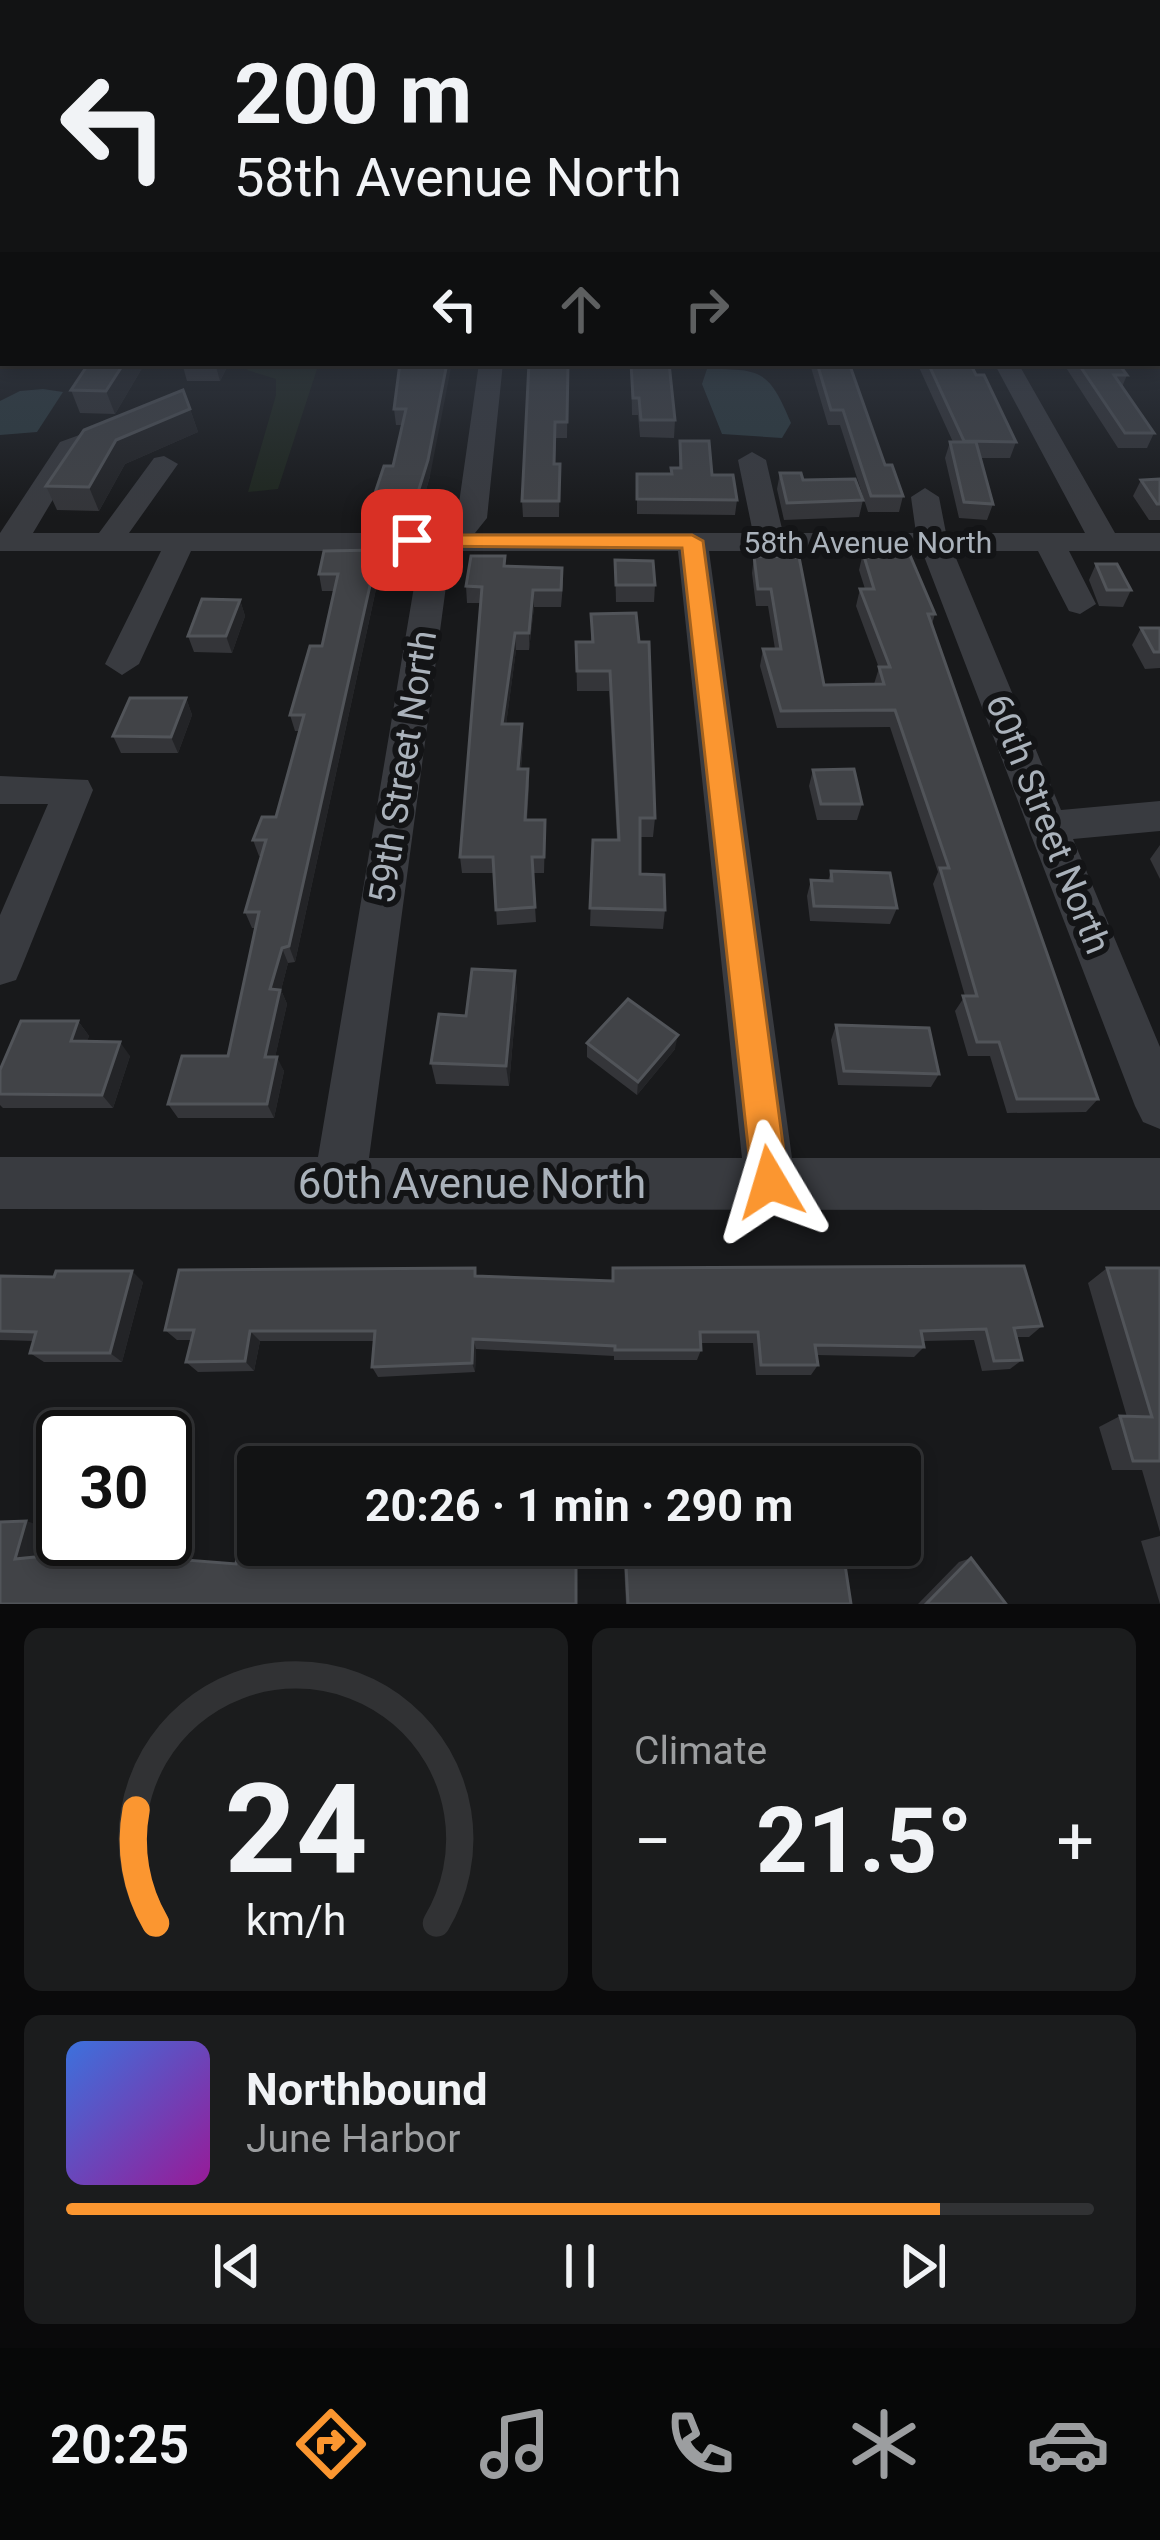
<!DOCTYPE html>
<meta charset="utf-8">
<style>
body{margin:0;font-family:Roboto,sans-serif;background:#1b1c1d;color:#f1f3f6;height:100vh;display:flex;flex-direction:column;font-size:45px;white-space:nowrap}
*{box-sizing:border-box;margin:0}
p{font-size:39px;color:#9c9ea0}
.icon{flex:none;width:66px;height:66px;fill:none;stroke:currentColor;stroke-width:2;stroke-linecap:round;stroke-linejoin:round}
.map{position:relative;height:1604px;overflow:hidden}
.side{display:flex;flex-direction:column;gap:24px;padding:24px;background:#0a0a0b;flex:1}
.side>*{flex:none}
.guide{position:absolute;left:0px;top:0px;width:1161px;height:366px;box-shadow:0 6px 18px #0003,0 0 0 3px #313234;background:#121314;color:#f1f3f6;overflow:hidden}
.speed{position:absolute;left:36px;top:1410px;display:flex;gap:24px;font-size:60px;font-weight:700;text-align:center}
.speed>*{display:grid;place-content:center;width:156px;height:156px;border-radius:50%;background:#121314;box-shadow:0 6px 18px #0003,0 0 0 3px #313234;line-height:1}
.speed .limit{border:6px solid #111;border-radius:18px;background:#fff;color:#111}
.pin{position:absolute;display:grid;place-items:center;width:102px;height:102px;color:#fff;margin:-51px;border-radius:24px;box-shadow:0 6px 18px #0006}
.me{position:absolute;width:132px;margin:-66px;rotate:353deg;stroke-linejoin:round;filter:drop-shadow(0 0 9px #0008)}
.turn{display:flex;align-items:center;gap:42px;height:252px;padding:0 36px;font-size:54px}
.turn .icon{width:156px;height:156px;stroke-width:2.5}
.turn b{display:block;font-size:84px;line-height:102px}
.lanes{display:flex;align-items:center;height:114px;padding:0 36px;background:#0003;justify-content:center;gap:60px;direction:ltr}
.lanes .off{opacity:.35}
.big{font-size:90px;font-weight:700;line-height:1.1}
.side .card{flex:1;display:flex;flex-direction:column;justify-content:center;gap:18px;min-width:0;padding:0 42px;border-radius:18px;background:#1b1c1d}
.side .dial{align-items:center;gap:0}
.dial svg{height:312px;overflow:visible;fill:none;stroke:#313234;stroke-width:7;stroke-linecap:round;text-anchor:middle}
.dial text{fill:#f1f3f6;stroke:none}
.song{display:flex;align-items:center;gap:36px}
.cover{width:144px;height:144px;border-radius:18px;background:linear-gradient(135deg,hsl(220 70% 55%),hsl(300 70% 35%))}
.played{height:12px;border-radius:6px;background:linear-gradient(90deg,#fb9630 85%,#313234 85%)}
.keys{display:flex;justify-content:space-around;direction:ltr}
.heat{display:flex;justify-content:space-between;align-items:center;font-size:66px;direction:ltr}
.side .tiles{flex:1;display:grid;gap:24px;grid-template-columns:1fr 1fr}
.card:last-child{grid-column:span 2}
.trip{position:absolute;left:237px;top:1446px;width:684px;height:120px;border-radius:12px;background:#121314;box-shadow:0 6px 18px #0003,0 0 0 3px #313234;font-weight:700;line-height:120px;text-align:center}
.tab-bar{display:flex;height:192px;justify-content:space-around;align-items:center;background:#070808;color:#9c9ea0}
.tab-bar .icon{width:84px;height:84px}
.tab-bar .selected{color:#fb9630}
.tab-bar b{font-size:54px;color:#f1f3f6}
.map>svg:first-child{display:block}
.green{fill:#1e261e}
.water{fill:#2d3b40}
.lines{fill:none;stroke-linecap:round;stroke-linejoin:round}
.minor{fill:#393b40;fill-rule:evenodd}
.wall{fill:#343539}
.shaded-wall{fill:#232427}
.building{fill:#414347;stroke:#515459;stroke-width:3}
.route{fill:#fb9630;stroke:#a3621f;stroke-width:3}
.labels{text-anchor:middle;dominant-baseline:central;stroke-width:12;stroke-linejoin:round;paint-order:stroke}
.far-street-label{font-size:30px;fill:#aab2bb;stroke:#131416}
.street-label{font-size:36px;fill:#aab2bb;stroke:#131416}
.near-street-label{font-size:42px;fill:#aab2bb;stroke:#131416}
</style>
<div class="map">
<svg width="1160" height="1604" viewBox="0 0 1160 1604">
<rect width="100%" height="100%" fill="#18191b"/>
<path class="green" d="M 250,363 L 319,363 L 278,489 L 248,492 L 276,395 L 276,379 L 247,370 Z"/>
<g class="water">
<path d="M 707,369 C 763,369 769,371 791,423 L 782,438 L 722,434 L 702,384 Z"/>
<path d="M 43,389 L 63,392 L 37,432 L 0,435 L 0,401 L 20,391 Z"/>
</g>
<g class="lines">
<g class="minor">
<path d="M 479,363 L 503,363 L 487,518 L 475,533 L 753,533 L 738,460 L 752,452 L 766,460 L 783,533 L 916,533 L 911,497 L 925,488 L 939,497 L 946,533 L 1085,533 L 994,363 L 1018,363 L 1115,533 L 1160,533 L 1160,551 L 1069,551 L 1096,604 L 1080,614 L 1069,611 L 1038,551 L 953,551 L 1061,810 L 1160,801 L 1160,831 L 1073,839 L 1160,1047 L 1160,1129 L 1143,1122 L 1135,1106 L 922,551 L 709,551 L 792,1158 L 1160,1158 L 1160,1210 L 0,1209 L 0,1157 L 318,1157 L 418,563 L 428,551 L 191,551 L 139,664 L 122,675 L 105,664 L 161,551 L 0,551 L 0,533 L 60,442 L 118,421 L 127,423 L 127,435 L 80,454 L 33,533 L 99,533 L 154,458 L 164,456 L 178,464 L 129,533 L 443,533 L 457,517 ZM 460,551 L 678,551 L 742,1158 L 369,1158 L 449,564 Z"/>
<path d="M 0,776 L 88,780 L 93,790 L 22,966 L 16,980 L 0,985 L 0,915 L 48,804 L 0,804 Z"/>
</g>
</g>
<g class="wall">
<rect x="0" y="292" width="3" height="31"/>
<path d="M 145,363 L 115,414 L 80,413 L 71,390 Z"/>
<path d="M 182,363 L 229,363 L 220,381 L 187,381 Z"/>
<path d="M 400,363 L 430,476 L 418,518 L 374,518 L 372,502 L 393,466 L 403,425 L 396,425 L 394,409 Z"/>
<path d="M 568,363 L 567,438 L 556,438 L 555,464 L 560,464 L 559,517 L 523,517 L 522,501 Z"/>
<path d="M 631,363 L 675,420 L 674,438 L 640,437 L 638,415 L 632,415 Z"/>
<path d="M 803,363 L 849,363 L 885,465 L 903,496 L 899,512 L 868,512 L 840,425 L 828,425 L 810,364 Z"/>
<path d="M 917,363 L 970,363 L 1016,442 L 1010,458 L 980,458 L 993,504 L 987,520 L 959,518 L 945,458 L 950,442 L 953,442 Z"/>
<path d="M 1063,363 L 1118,363 L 1127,375 L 1122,387 L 1154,433 L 1147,448 L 1118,448 Z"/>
<path d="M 190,409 L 198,432 L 125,464 L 99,511 L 57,510 L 46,486 Z"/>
<path d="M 680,441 L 737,500 L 735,515 L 637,514 L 637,474 L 671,474 L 679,468 Z"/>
<path d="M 780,473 L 863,500 L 859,517 L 784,520 L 777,489 Z"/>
<path d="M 1160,479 L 1160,520 L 1149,520 L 1133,496 L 1141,480 Z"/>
<path d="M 863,553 L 935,614 L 932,624 L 1098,1099 L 1086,1112 L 1007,1113 L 990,1056 L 968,1056 L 955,1011 L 965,996 L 933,884 L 938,872 L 890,727 L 777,728 L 760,666 L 763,649 L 775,649 L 768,606 L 756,606 L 752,573 L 754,556 L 824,685 L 874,684 L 879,668 L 856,606 L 860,589 L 865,589 L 859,570 Z"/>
<path d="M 615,560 L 655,585 L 654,602 L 616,602 Z"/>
<path d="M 1096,564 L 1131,590 L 1123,607 L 1099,606 L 1089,580 Z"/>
<path d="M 381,566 L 295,962 L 288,963 L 281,990 L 287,1004 L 275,1057 L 284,1071 L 274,1118 L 178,1118 L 168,1104 L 228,1056 L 255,928 L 252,928 L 245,912 L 261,856 L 259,856 L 253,840 L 276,817 L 300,731 L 295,731 L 290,715 L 322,646 L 334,591 L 322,591 L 319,574 Z"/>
<path d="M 506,566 L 562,568 L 563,584 L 561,607 L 534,607 L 529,650 L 516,650 L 506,724 L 523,741 L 521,769 L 528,769 L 529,786 L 527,820 L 545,836 L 544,873 L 533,873 L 536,922 L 497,925 L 494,873 L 462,873 L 460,857 L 480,603 L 467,603 L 466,586 Z"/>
<path d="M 240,600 L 245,616 L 232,653 L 194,652 L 188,636 Z"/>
<path d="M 636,613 L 655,818 L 653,837 L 640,837 L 640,874 L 665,910 L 663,929 L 590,926 L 593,840 L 617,840 L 609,691 L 577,691 L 576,642 L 591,642 L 591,614 Z"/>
<path d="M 1141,628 L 1160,628 L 1160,668 L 1145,669 L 1132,645 Z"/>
<path d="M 186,698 L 192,715 L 178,753 L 121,753 L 113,736 Z"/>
<path d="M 813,770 L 862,804 L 857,820 L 817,820 L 809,786 Z"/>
<path d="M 1160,845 L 1160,879 L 1150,859 Z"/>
<path d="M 831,871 L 897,908 L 890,924 L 810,921 L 807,896 L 811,880 L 828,881 Z"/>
<path d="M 515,971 L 517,993 L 509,1086 L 436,1084 L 431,1063 L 466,1016 Z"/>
<path d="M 78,1021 L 89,1036 L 87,1041 L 130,1056 L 113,1108 L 3,1108 L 0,1105 L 0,1070 Z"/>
<path d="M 836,1025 L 939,1074 L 931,1087 L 838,1085 L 831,1040 Z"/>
<path d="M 587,1043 L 675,1049 L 637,1095 L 587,1057 Z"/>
<path d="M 613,1268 L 1042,1326 L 1029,1337 L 1016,1337 L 1022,1360 L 1010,1369 L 982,1371 L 974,1340 L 923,1341 L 924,1347 L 914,1357 L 816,1355 L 818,1365 L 811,1375 L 756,1375 L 753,1343 L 700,1343 L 701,1350 L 697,1360 L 614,1360 L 614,1356 L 476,1349 L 475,1372 L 378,1377 L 372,1367 L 374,1341 L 260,1341 L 254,1371 L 198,1372 L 186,1362 L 191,1340 L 177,1340 L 165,1330 L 477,1276 L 612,1281 Z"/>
<path d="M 1107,1268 L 1160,1268 L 1160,1532 L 1142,1470 L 1112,1470 L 1099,1427 L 1120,1416 L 1127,1417 L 1088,1283 Z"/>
<path d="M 0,1276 L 143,1282 L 122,1362 L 44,1362 L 30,1353 L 33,1341 L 0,1340 Z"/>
<path d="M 1160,1536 L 1160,1604 L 1141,1541 Z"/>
<path d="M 623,1545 L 684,1545 L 686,1567 L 738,1564 L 744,1559 L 759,1559 L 757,1545 L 842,1545 L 851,1604 L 626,1604 Z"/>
<path d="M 971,1558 L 1006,1604 L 918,1604 L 959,1562 Z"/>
</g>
<g class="shaded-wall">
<path d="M 124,363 L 145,363 L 115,414 L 106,391 Z"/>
<path d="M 215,363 L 229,363 L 220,381 Z"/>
<path d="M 447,363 L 452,363 L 430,476 L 418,518 L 415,502 Z"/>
<path d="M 190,409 L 198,432 L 125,464 L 99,511 L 89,487 L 116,440 Z"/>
<path d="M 378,550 L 381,566 L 295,962 L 289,946 Z"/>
<path d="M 533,590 L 534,607 L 529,650 L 529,633 Z"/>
<path d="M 240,600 L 245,616 L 232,653 L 226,636 Z"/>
<path d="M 515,633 L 516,650 L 504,741 L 502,724 Z"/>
<path d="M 186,698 L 192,715 L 178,753 L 171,737 Z"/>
<path d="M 522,724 L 523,741 L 519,785 L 518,769 Z"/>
<path d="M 282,948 L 288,963 L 281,990 L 287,1004 L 272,1071 L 265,1057 L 270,989 Z"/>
<path d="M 515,971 L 517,993 L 509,1086 L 506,1066 Z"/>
<path d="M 78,1021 L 89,1036 L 82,1055 L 71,1041 Z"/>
<path d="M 678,1035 L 675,1049 L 637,1095 L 638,1082 Z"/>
<path d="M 120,1042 L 130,1056 L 113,1108 L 102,1095 Z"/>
<path d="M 277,1057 L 284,1071 L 274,1118 L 267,1104 Z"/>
<path d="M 132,1271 L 143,1282 L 122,1362 L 110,1353 Z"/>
<path d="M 250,1331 L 260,1341 L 254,1371 L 245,1361 Z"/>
<path d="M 473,1339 L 476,1349 L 475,1372 L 472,1363 Z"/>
<path d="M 26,1521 L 45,1527 L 35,1564 L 15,1559 Z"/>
<path d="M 302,1545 L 312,1545 L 308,1567 L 299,1563 Z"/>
</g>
<g class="building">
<rect x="0" y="292" width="3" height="15"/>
<rect x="1158" y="292" width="2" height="29"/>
<path d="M 89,363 L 124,363 L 106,391 L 71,390 Z"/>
<path d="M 400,363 L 447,363 L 428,460 L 415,502 L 372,502 L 384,466 L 393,466 L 406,409 L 394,409 Z"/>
<path d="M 529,363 L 568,363 L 567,422 L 555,422 L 554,464 L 560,464 L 559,501 L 522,501 Z"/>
<path d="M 631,363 L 669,363 L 675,420 L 641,420 L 639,398 L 633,398 Z"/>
<path d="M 817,363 L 849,363 L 885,465 L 892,465 L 903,496 L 871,496 L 843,410 L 831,410 Z"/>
<path d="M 928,363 L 970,363 L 976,375 L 984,375 L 1016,442 L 964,441 Z"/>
<path d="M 1078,363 L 1118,363 L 1127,375 L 1114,375 L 1154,433 L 1125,433 Z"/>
<path d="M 183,390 L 190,409 L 116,440 L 89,487 L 46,486 L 84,430 Z"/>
<path d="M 680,441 L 709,441 L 712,475 L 733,475 L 737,500 L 637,499 L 637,474 L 672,474 L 671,468 L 681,468 Z"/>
<path d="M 950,442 L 976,442 L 993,504 L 964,502 Z"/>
<path d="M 780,473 L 801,473 L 803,480 L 855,479 L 863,500 L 787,503 Z"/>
<path d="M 1160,479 L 1160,504 L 1157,504 L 1141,480 Z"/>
<path d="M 378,550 L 289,946 L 282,948 L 270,989 L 280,990 L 265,1057 L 277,1057 L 267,1104 L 168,1104 L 182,1056 L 228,1056 L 259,912 L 245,912 L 266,840 L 253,840 L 262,817 L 276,817 L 304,715 L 290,715 L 310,646 L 322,646 L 338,574 L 319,574 L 324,551 Z"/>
<path d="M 863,553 L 909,553 L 935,614 L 928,614 L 1098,1099 L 1017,1099 L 999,1042 L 977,1042 L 963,996 L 977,996 L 940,868 L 949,868 L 895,710 L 781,711 L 763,649 L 781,649 L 771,589 L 758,589 L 754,556 L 799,557 L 824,685 L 884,684 L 879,667 L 890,667 L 860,589 L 874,589 Z"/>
<path d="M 471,556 L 505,556 L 504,566 L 562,568 L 561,590 L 533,590 L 529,633 L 515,633 L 502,724 L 522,724 L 518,769 L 528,769 L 525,820 L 545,820 L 544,857 L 532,857 L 535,907 L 496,910 L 493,857 L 460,857 L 482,587 L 466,586 Z"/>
<path d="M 615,560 L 653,561 L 655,585 L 616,585 Z"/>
<path d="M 1096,564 L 1117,564 L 1131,590 L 1107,590 Z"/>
<path d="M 202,599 L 240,600 L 226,636 L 188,636 Z"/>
<path d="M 636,613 L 639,642 L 649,642 L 655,818 L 640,818 L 640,874 L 664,875 L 665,910 L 590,908 L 593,840 L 619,840 L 610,671 L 577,671 L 576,642 L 593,642 L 591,614 Z"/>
<path d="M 1141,628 L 1160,628 L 1160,652 L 1154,652 Z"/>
<path d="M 130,698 L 186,698 L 171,737 L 113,736 Z"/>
<path d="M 854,769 L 862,804 L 821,804 L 813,770 Z"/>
<path d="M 831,871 L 890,873 L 897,908 L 814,906 L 811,880 L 832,881 Z"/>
<path d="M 472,969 L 515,971 L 506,1066 L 431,1063 L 439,1014 L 466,1016 Z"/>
<path d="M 628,999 L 678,1035 L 638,1082 L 587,1043 Z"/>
<path d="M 21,1021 L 78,1021 L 71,1041 L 120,1042 L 102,1095 L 0,1094 L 0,1070 Z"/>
<path d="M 836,1025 L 929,1028 L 939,1074 L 844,1071 Z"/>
<path d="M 1024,1266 L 1042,1326 L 1014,1328 L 1022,1360 L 994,1361 L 986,1329 L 921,1331 L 924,1347 L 815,1345 L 818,1365 L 761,1365 L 758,1332 L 700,1332 L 701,1350 L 615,1350 L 615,1346 L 473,1339 L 472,1363 L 372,1367 L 375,1331 L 250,1331 L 245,1361 L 186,1362 L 194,1330 L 165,1330 L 179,1270 L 475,1268 L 475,1276 L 613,1281 L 613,1268 Z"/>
<path d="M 1107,1268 L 1160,1268 L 1160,1461 L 1133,1461 L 1120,1416 L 1152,1417 Z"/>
<path d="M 56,1271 L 132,1271 L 110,1353 L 30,1353 L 36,1332 L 0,1331 L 0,1276 L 54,1277 Z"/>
<path d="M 26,1521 L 15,1559 L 84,1552 L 236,1564 L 242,1526 L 258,1526 L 258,1545 L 302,1545 L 299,1563 L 365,1563 L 367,1545 L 429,1545 L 429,1551 L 495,1547 L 495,1545 L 576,1545 L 576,1604 L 0,1604 L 0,1522 Z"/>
<path d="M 625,1545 L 684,1545 L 686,1567 L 744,1564 L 744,1559 L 766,1559 L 765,1545 L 842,1545 L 851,1604 L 628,1604 Z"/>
<path d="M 971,1558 L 1006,1604 L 926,1604 Z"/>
</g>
<linearGradient id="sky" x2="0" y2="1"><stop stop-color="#0d0e0f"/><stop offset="0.57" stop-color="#373e4a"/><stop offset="1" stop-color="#373e4a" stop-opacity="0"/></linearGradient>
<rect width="1160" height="516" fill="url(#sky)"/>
<path class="route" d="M 405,535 L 692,535 L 703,541 L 788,1182 L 783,1195 L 770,1200 L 757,1195 L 752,1182 L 682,548 L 412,546 L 405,544 Z"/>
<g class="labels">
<g class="far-street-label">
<text x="868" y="542">58th Avenue North</text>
</g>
<g class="street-label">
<text transform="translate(403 767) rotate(-81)">59th Street North</text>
<text transform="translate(1048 824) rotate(68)">60th Street North</text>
</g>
<g class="near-street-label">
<text x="472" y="1183">60th Avenue North</text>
</g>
</g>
</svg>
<div class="speed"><div class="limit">30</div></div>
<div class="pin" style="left:412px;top:540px;background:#d93025"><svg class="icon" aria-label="arrive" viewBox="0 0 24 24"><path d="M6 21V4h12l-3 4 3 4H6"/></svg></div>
<svg class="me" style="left:770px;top:1182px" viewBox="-20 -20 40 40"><path d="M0-17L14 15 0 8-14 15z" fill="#fb9630" stroke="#fff" stroke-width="4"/></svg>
<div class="trip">20:26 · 1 min · 290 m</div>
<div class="guide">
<div class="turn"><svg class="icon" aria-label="left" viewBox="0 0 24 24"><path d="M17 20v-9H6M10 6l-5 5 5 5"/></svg><div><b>200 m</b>58th Avenue North</div></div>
<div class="lanes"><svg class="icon" aria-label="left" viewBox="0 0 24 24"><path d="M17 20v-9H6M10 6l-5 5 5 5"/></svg><svg class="icon off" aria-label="ahead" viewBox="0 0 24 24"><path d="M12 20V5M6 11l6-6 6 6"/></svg><svg class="icon off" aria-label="right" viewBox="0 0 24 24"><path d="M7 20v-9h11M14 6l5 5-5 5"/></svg></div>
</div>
</div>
<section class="side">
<div class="tiles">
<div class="card dial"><svg viewBox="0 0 100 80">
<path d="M14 69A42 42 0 1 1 86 69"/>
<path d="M14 69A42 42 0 0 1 9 40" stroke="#fb9630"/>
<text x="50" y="56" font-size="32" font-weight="700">24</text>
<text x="50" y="72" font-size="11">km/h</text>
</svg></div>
<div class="card"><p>Climate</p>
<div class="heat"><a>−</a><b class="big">21.5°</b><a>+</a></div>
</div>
<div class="card">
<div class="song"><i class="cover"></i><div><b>Northbound</b><p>June Harbor</p></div></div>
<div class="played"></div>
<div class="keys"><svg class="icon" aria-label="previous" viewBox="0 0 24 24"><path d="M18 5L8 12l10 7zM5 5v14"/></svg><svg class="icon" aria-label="pause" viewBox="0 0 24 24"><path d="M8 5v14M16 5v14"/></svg><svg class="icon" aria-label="next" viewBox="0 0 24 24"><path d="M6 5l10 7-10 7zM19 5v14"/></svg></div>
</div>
</div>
</section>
<nav class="tab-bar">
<b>20:25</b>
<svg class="icon selected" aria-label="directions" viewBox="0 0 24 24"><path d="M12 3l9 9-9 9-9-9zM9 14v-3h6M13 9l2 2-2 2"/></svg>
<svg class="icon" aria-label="music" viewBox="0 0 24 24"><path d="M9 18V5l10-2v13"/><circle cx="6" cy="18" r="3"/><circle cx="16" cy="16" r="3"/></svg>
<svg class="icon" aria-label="phone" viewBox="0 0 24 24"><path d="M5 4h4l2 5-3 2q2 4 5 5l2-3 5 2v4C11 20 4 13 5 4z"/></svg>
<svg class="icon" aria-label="climate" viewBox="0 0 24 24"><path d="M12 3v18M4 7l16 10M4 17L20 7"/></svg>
<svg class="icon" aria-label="car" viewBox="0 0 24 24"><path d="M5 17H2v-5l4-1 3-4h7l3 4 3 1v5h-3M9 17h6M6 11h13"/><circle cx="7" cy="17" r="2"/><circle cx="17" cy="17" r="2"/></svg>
</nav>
